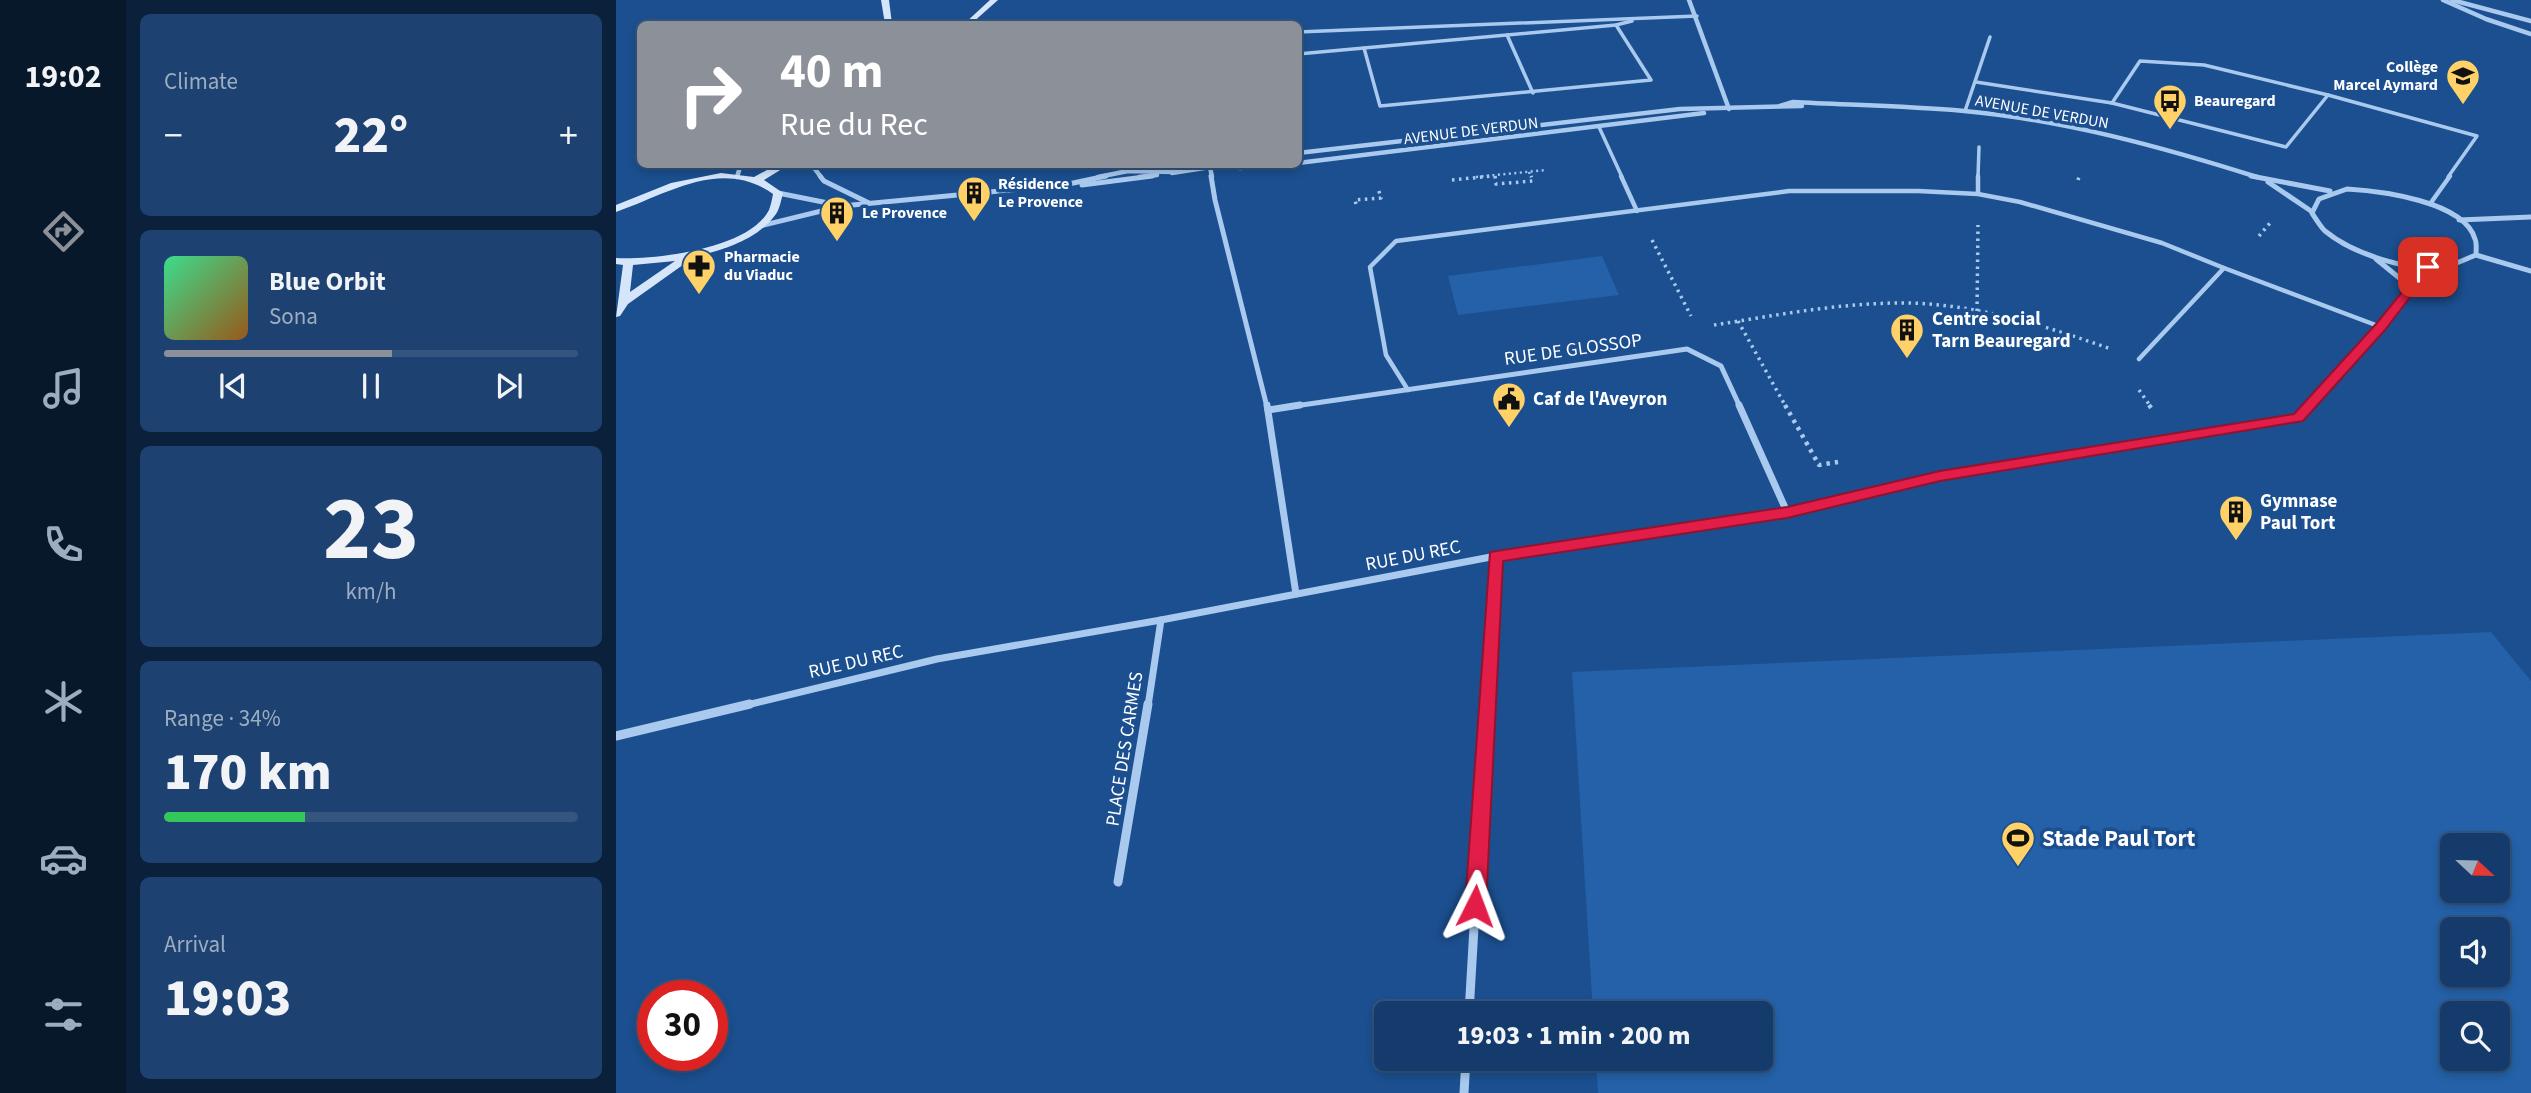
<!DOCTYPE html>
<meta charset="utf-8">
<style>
body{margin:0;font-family:"Source Sans 3",sans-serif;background:#1d4271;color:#f1f3f6;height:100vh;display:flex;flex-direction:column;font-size:26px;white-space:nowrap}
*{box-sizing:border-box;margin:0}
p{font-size:23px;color:#9dadc1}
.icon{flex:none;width:38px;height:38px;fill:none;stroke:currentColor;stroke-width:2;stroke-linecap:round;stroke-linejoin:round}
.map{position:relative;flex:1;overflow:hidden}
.sheet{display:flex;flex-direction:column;gap:14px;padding:14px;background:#0b203b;width:490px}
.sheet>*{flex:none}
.hud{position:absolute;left:21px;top:21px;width:665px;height:147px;border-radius:10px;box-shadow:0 4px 10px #0003,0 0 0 2px #33557e;background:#8c9099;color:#fff;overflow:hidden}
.needle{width:46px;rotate:112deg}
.tools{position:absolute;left:1824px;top:833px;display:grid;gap:14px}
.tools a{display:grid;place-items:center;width:70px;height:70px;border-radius:10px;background:#143b6b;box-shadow:0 4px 10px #0003,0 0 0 2px #33557e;font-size:35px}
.speed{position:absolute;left:21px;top:980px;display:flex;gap:14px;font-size:35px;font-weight:700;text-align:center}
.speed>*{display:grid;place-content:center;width:91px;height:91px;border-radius:50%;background:#143b6b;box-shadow:0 4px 10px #0003,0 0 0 2px #33557e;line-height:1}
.speed .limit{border:10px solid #d22;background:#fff;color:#111}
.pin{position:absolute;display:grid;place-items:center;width:60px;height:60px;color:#fff;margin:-30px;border-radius:14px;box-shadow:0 4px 10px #0006}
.me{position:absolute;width:77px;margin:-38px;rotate:3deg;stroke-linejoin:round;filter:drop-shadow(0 0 5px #0008)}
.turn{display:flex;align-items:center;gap:24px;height:147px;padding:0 28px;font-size:32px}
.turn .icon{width:91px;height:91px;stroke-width:2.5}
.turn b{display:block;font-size:49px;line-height:60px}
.big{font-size:52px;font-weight:800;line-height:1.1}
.sheet .card{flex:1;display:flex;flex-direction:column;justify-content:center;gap:10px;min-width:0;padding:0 24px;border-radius:10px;background:#1d4271}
.sheet .dial{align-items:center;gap:0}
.dial b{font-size:91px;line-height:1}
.song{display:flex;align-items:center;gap:21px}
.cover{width:84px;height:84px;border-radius:10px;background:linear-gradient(135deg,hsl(150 70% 55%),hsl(30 70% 35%))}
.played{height:7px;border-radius:4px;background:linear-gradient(90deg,#8c9099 55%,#33557e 55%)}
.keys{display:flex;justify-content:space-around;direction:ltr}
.heat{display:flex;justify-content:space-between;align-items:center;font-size:38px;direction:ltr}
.charge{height:10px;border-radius:5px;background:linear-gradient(90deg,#34c759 34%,#33557e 0)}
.trip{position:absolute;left:758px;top:1001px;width:399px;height:70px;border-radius:10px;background:#143b6b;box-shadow:0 4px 10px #0003,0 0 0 2px #33557e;font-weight:800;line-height:70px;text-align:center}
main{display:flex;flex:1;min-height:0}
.dock{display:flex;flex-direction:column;width:126px;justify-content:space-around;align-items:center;background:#08182b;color:#9dadc1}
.dock .icon{width:49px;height:49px}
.dock .on{color:#8c9099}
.dock b{font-size:32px;color:#f1f3f6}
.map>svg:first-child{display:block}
.green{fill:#2461a8;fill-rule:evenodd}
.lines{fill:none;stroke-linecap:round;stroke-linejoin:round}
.path-far2{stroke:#a9c9ee;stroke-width:2.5;stroke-dasharray:2 3.5;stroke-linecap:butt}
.path-far1{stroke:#a9c9ee;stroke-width:3.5;stroke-dasharray:2.5 4.5;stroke-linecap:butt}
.path{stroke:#a9c9ee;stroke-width:4.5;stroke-dasharray:3.5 5;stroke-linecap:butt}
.lane-far1{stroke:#a9c9ee;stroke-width:3.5}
.lane{stroke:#a9c9ee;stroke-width:4.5}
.street-far3{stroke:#a9c9ee;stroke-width:4.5}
.street-far2{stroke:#a9c9ee;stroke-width:5}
.street-far1{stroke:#a9c9ee;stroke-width:7}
.street{stroke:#a9c9ee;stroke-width:9}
.secondary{fill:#d6e6fa;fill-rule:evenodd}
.route{fill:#e11d48;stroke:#92132f;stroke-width:2}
.labels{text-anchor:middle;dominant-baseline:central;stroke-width:7;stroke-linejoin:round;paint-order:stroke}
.far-poi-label{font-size:16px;font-weight:bold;fill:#fff;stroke:#1b4f8f;text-anchor:start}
.far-street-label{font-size:16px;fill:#fff;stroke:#1b4f8f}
.poi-label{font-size:19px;font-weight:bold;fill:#fff;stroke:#1b4f8f;text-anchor:start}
.street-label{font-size:19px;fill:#fff;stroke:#1b4f8f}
.near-poi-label{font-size:23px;font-weight:bold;fill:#fff;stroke:#1b4f8f;text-anchor:start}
</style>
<main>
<nav class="dock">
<b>19:02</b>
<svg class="icon on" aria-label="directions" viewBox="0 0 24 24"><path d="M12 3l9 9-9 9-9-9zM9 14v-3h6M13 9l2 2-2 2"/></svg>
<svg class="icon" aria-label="music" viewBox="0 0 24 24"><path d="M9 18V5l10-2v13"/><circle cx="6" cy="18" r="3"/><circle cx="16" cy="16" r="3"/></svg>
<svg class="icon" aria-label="phone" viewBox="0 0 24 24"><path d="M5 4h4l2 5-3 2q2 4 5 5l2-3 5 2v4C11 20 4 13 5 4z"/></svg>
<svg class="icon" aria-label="climate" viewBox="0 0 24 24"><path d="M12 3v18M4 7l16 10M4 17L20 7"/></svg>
<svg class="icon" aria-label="car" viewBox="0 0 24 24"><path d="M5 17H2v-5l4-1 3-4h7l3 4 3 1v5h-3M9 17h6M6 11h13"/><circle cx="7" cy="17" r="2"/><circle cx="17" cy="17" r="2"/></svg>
<svg class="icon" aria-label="filters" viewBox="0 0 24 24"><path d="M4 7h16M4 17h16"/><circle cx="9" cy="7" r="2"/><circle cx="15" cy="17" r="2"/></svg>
</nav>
<section class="sheet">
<div class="card"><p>Climate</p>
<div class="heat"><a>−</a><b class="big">22°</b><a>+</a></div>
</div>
<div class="card">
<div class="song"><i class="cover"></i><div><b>Blue Orbit</b><p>Sona</p></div></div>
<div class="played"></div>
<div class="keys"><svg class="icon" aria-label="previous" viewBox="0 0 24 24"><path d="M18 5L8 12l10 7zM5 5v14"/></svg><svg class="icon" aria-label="pause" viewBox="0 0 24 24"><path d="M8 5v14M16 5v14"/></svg><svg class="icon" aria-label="next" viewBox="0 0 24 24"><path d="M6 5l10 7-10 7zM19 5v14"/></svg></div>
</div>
<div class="card dial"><b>23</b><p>km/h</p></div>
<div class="card"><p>Range · 34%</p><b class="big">170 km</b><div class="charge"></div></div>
<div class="card"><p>Arrival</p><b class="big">19:03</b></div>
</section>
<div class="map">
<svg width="1915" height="1093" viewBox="0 0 1915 1093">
<rect width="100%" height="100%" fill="#1b4f8f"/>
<g class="green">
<path d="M 986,256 L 1003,295 L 842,315 L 832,276 Z"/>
<path d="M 1875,632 L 1915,681 L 1915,1093 L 982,1093 L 980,1059 L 1144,1059 L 1144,1013 L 977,1013 L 956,672 ZM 1836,845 L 1881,845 L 1881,891 L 1836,891 ZM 1836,929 L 1881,929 L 1881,975 L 1836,975 ZM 1836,1013 L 1881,1013 L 1881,1059 L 1836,1059 Z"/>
</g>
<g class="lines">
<g class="path-far2">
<path d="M 913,172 L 915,177"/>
<path d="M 860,177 L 930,170"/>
</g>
<g class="path-far1">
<path d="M 879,176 L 880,184 L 917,181 L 915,176"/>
<path d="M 836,180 L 876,176"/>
<path d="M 1462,180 L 1463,177"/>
<path d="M 740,204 L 739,200 L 765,198 L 762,188"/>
<path d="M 1643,236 L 1654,223"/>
<path d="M 1036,240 L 1075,316"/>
<path d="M 1361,311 L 1362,225"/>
<path d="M 1122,321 L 1170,407"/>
<path d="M 1098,325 C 1162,315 1228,302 1294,303 C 1363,305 1430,326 1495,349"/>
<path d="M 1523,390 L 1535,407"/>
</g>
<g class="path">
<path d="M 1169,405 L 1203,465 L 1222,462"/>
<path d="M 1533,405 L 1536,409"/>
</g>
<g class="lane-far1">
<path d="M 682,32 L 1081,16"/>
<path d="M 891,35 L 917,93"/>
<path d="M 748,48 L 764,106 L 1035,80 L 1000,25"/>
<path d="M 682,54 L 1000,25 L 1016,21"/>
<path d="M 1524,61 L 1588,65 L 1712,95 L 1670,147 L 1496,103 Z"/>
<path d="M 1360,82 L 1496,103"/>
<path d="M 1712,95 L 1861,136 L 1832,177"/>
<path d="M 1349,111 L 1374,37"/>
<path d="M 983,127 L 1006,177"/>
<path d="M 1362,177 L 1363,147"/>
</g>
<g class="lane">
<path d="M 1005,176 L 1021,211"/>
<path d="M 1362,194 L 1362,176"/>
<path d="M 1814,204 L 1834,176"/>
<path d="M 1608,268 L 1765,327"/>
<path d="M 792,390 L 770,355 L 754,267 L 780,241 L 1173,191 L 1302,191 L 1362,194 L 1404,202 L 1546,243 L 1608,268 L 1523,359"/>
</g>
<g class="street-far3">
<path d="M 1073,0 L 1113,109"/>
<path d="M 1827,0 L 1870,19 L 1915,34"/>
<path d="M 1836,0 L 1915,21"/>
<path d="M 1164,106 L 1177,102 C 1234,105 1292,106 1348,111 C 1448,120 1546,147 1641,177"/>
<path d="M 682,153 L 1064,109 L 1186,106"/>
<path d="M 682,163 L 1088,113"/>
<path d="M 195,164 L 205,177"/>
<path d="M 611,165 L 624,168 L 666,164"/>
<path d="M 594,167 L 596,177"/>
<path d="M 556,173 L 614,164"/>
<path d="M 121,177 L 125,164"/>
<path d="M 482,177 L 512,171 L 558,172"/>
<path d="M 523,177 L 541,175"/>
</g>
<g class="street-far2">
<path d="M 204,176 L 208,181 L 253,203"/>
<path d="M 595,176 L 599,200 L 651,407"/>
<path d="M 1635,176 L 1714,191"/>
<path d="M 1652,182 L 1695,211"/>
<path d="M 466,185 L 536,176"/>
<path d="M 1731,189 C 1764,191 1848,201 1859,239 C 1861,243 1860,250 1860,255 C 1852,258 1843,263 1834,265 C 1799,275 1737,254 1709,231 C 1704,226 1700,219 1696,213 L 1703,199 Z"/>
<path d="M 162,193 L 222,205"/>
<path d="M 1843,220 L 1915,217"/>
<path d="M 144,226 L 226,206 L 448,185 L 490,176"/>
<path d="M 1860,255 L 1915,271"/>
<path d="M 1760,259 L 1792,285"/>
<path d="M 672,407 L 1071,349 L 1105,366 L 1124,407"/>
<path d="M 1692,407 L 1765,327 L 1792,292 L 1792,285 L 1812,267"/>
</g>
<g class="street-far1">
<path d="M 651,405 L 680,594"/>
<path d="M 1123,405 L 1171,512"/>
<path d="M 652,410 L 684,405"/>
<path d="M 127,706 L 321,659 L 545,620 L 880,556 L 1171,512 L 1324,476 L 1682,418 L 1694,405"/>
<path d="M 532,706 L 545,620"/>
<path d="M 871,706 L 880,556"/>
</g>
<g class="street">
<path d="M 0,736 L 134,704"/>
<path d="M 502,882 L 532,704"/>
<path d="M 853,1013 L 871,704"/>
<path d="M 848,1093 L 850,1059"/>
</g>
<g class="secondary">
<path d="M 265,0 L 273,0 L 276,24 L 269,24 Z"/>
<path d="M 374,0 L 382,0 L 355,24 L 348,24 Z"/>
<path d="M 162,164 L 174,164 L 148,180 L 167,193 C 165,200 164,208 160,214 C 140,242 103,251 71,259 L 71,262 L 12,304 L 4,316 L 0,317 L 7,265 L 0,264 L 0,258 C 39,260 133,249 153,210 C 155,205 156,199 157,194 C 105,157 50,195 0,212 L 0,205 L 55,183 L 105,173 L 138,177 ZM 59,261 L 14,292 L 17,265 Z"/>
</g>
</g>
<path class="route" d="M 1812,263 L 1818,267 L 1798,286 L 1798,292 L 1769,330 L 1687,421 L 1324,481 L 1171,518 L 887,561 L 870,906 L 866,913 L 859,916 L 852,913 L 849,906 L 874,552 L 1171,507 L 1324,471 L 1678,414 L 1760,324 L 1786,292 L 1788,282 Z"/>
<defs>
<g id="school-pin" transform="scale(1.75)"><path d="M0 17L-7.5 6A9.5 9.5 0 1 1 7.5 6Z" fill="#ffd166" stroke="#1b4f8f"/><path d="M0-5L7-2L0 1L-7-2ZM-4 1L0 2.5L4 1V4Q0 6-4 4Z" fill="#111"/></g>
<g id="bus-pin" transform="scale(1.75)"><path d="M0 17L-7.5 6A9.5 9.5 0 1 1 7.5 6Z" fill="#ffd166" stroke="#1b4f8f"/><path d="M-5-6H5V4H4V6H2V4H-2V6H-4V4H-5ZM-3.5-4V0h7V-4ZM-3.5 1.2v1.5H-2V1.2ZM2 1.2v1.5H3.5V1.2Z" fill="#111"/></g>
<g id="building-pin" transform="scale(1.75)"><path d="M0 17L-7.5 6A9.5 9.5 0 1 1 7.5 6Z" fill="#ffd166" stroke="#1b4f8f"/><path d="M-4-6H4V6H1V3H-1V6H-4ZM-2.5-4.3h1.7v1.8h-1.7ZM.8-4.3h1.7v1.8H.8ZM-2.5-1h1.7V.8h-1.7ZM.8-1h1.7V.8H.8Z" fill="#111"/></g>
<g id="pharmacy-pin" transform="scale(1.75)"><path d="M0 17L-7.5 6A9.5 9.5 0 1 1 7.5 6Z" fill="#ffd166" stroke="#1b4f8f"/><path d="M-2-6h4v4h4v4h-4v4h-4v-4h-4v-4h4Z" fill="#111"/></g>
<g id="civic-pin" transform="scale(1.75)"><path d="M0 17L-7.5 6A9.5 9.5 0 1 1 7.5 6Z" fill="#ffd166" stroke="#1b4f8f"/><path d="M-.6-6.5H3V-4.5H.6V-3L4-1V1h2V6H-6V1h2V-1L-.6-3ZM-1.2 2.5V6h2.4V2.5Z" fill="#111"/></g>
<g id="stadium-pin" transform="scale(1.75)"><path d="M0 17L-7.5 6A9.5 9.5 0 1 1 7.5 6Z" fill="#ffd166" stroke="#1b4f8f"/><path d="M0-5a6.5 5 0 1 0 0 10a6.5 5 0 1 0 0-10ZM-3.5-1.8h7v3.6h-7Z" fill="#111"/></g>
</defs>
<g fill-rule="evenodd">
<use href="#school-pin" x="1847" y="76"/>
<use href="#bus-pin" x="1554" y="101"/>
<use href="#building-pin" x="358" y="193"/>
<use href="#building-pin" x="221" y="213"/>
<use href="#pharmacy-pin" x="83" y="266"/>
<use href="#building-pin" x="1291" y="330"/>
<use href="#civic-pin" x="893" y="399"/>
<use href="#building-pin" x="1620" y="512"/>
<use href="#stadium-pin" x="1402" y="838"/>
</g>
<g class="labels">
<g class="far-poi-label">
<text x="1822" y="67" text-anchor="end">Collège<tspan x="1822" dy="18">Marcel Aymard</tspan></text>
<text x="1578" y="101">Beauregard</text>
<text x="382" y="184">Résidence<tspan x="382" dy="18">Le Provence</tspan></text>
<text x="246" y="213">Le Provence</text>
<text x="108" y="257">Pharmacie<tspan x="108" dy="18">du Viaduc</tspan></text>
</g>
<g class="far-street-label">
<text transform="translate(1426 112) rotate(10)">AVENUE DE VERDUN</text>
<text transform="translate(855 131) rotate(-7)">AVENUE DE VERDUN</text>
</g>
<g class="poi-label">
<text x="1316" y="319">Centre social<tspan x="1316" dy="22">Tarn Beauregard</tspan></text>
<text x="917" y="399">Caf de l'Aveyron</text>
<text x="1644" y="501">Gymnase<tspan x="1644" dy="22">Paul Tort</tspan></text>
</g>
<g class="street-label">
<text transform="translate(957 350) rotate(-8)">RUE DE GLOSSOP</text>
<text transform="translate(797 556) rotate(-11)">RUE DU REC</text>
<text transform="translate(240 662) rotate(-13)">RUE DU REC</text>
<text transform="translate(509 749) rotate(-81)">PLACE DES CARMES</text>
</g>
<g class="near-poi-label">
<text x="1426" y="838">Stade Paul Tort</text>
</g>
</g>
</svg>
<div class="tools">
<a><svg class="needle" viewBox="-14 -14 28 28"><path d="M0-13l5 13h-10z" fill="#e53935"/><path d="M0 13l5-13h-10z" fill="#9dadc1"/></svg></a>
<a><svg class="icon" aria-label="sound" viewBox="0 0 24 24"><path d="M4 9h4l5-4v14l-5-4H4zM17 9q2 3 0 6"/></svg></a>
<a><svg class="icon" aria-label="search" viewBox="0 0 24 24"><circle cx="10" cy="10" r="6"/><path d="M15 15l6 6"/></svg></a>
</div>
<div class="speed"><div class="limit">30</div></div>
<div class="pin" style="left:1812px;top:267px;background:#d93025"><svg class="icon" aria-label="arrive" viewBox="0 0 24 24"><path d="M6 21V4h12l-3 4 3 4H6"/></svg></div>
<svg class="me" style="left:859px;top:906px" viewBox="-20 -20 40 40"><path d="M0-17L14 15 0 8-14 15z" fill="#e11d48" stroke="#fff" stroke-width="4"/></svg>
<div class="trip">19:03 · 1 min · 200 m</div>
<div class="hud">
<div class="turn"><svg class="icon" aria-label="right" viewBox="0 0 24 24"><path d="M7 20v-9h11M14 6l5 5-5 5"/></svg><div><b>40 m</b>Rue du Rec</div></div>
</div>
</div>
</main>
